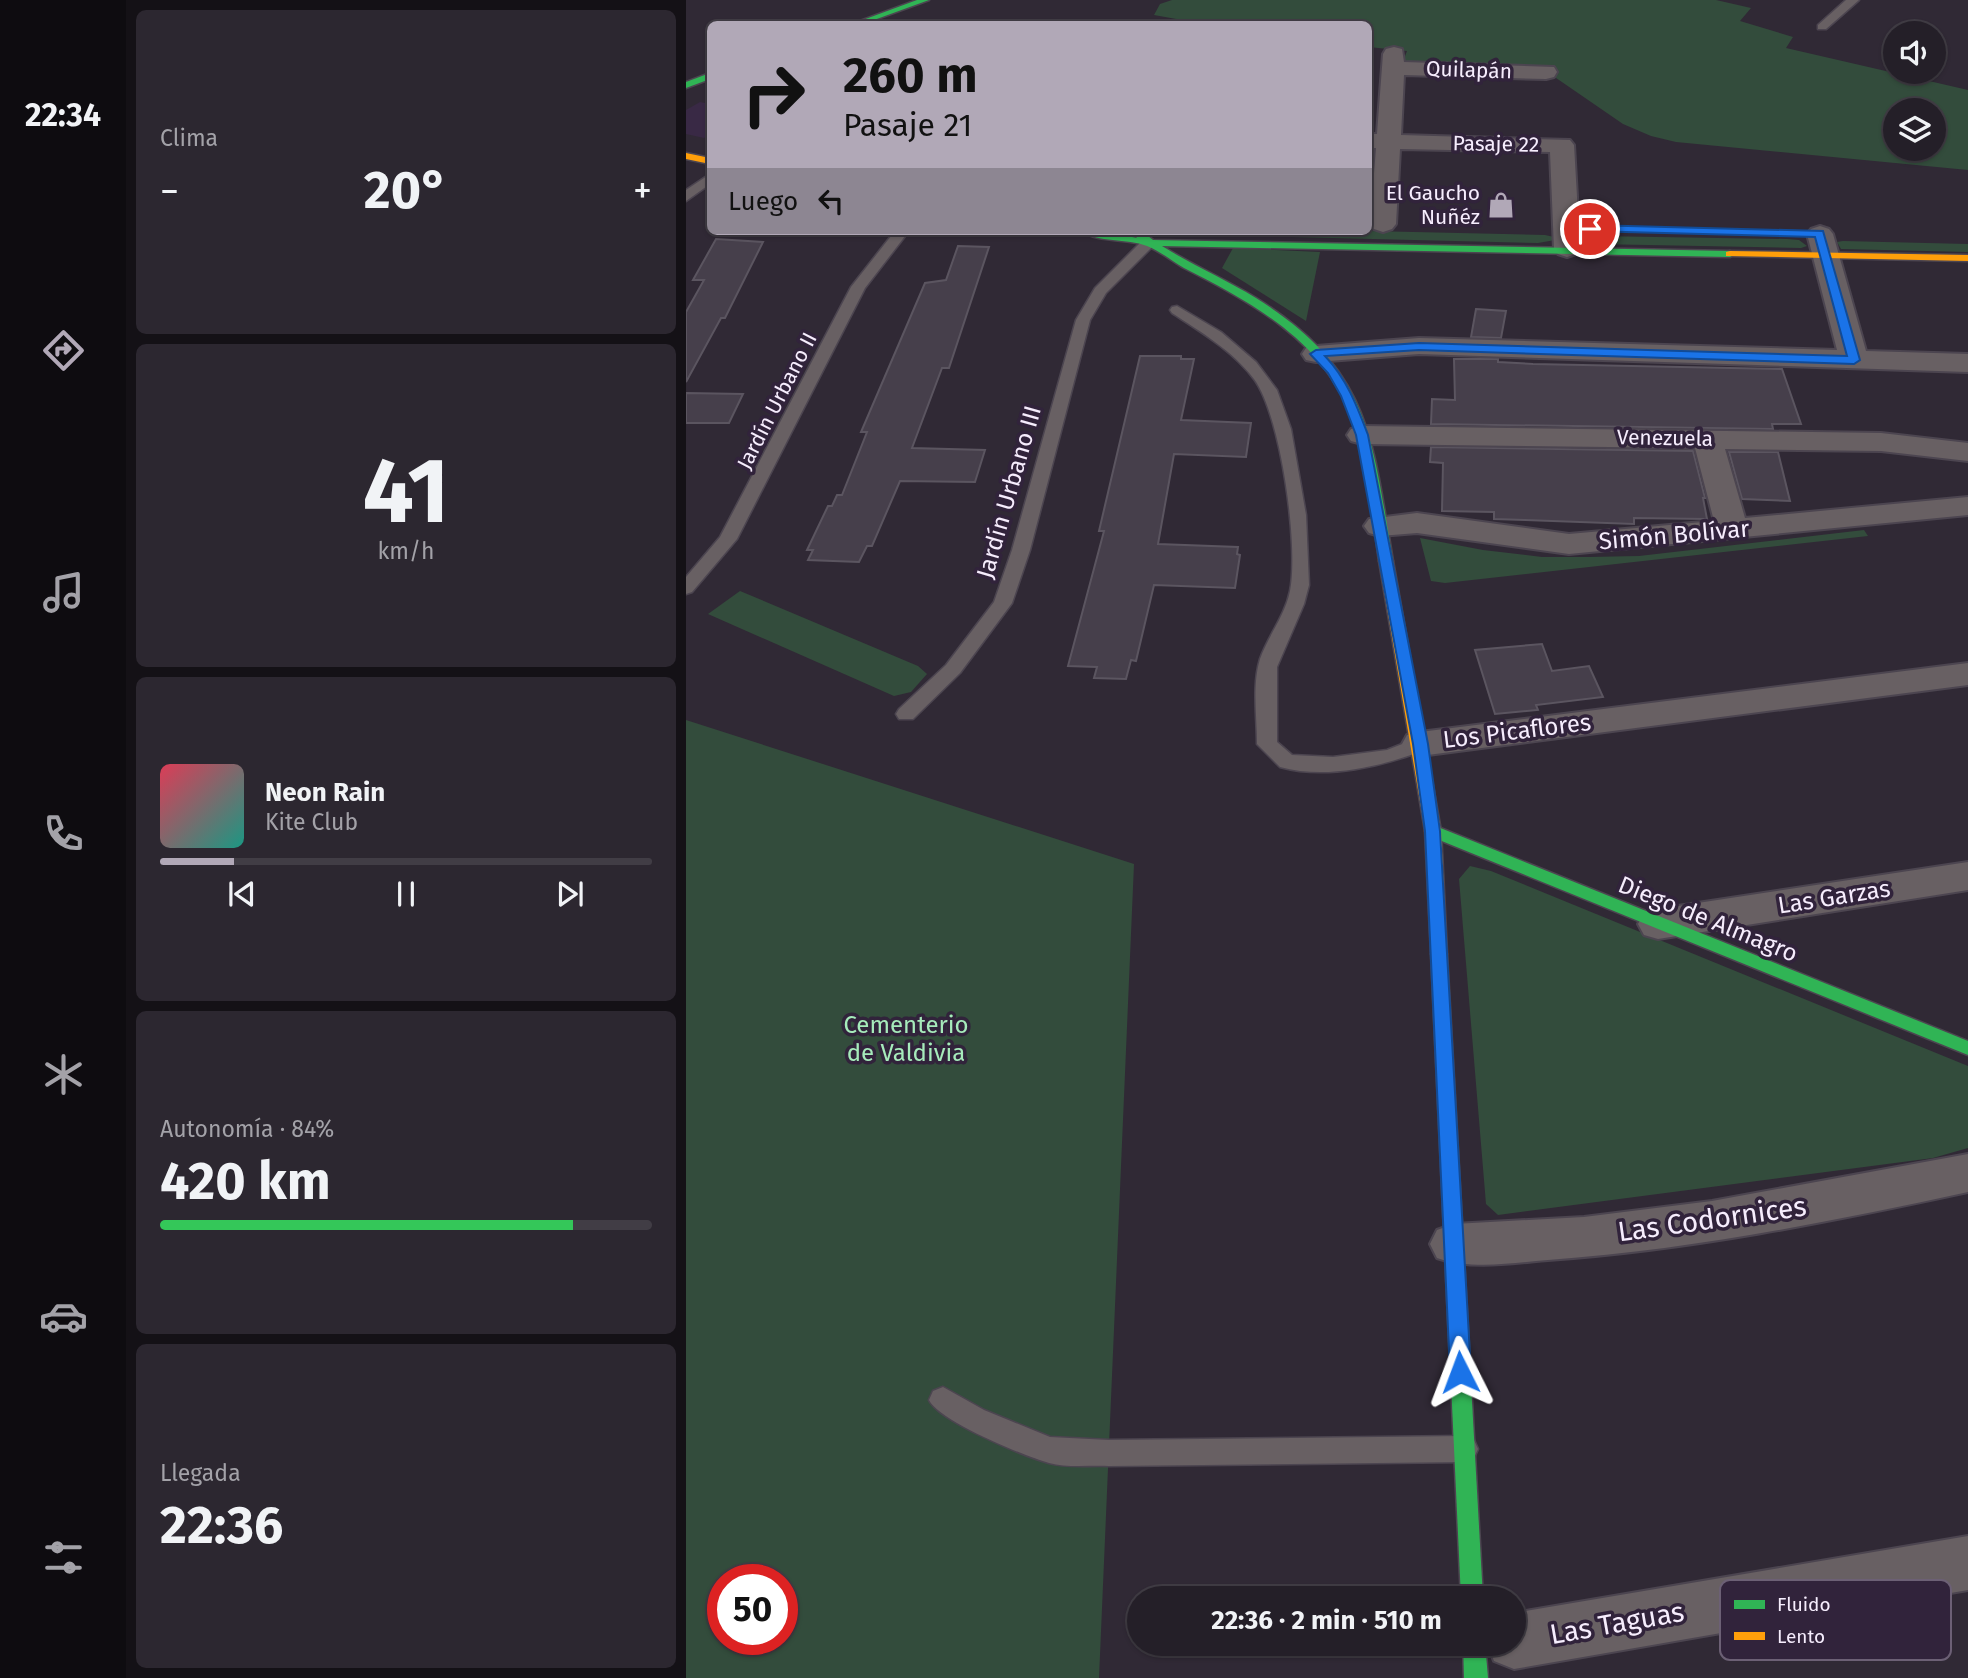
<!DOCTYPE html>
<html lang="es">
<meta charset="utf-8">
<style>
body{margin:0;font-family:"Fira Sans",sans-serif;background:#2c2730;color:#f1f3f6;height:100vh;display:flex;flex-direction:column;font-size:26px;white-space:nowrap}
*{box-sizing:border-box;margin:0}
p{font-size:23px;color:#a3a2a8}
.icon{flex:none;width:38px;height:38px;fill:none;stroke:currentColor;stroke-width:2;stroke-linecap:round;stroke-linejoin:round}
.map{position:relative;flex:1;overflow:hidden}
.details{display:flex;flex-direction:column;gap:10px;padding:10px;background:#141116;width:560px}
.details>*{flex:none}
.hud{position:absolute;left:21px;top:21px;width:665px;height:214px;border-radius:10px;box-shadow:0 2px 5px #0004,0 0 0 2px #413d45;background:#b1a8b7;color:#111;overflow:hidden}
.fabs{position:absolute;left:1197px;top:21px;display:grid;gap:14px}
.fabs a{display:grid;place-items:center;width:63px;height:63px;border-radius:50%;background:#241f28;box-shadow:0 2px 5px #0004,0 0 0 2px #413d45;font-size:35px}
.speed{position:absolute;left:21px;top:1564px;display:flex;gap:14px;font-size:35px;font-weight:700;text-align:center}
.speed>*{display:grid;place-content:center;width:91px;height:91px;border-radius:50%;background:#241f28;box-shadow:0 2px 5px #0004,0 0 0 2px #413d45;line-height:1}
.speed .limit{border:10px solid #d22;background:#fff;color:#111}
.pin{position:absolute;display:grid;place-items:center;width:60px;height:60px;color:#fff;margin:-30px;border:4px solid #fff;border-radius:50%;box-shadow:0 2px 7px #0007}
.me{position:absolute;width:77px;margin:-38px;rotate:357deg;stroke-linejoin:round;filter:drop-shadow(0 0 5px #0008)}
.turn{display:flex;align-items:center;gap:24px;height:147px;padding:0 21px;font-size:32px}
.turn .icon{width:91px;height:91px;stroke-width:2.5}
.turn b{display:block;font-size:49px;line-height:60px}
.then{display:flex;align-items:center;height:66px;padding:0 21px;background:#0003;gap:14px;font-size:26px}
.big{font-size:52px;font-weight:700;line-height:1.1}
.details .card{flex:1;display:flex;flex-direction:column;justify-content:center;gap:10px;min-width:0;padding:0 24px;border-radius:10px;background:#2c2730}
.details .dial{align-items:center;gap:0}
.dial b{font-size:91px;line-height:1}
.song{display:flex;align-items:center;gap:21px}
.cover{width:84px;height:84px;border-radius:10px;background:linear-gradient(135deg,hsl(350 70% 55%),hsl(170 70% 35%))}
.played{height:7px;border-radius:4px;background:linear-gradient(90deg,#b1a8b7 15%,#413d45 15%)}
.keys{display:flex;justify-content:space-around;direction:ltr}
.heat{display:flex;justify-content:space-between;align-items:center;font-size:38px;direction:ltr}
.charge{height:10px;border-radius:5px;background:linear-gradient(90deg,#34c759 84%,#413d45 0)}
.trip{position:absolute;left:441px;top:1586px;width:399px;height:70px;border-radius:35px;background:#241f28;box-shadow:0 2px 5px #0004,0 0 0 2px #413d45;font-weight:700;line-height:70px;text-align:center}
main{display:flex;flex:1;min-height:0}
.tabs{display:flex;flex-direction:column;width:126px;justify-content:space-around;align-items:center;background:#0e0c10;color:#a3a2a8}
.tabs .icon{width:49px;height:49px}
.tabs .active{color:#b1a8b7}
.tabs b{font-size:32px;color:#f1f3f6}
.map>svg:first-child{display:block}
.built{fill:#392945}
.green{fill:#334c3c;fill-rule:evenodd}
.building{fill:#463f4b;stroke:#5b5560;stroke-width:2}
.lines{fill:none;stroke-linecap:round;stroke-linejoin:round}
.lane-casing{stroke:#4c4550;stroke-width:3}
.street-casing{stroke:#4c4550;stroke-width:4}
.fast-casing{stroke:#4c4550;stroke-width:3}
.slow-casing{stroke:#4c4550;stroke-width:3}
.lane{fill:#686063;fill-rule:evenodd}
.street{fill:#686063;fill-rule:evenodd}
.fast{fill:#30b455;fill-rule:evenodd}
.slow{fill:#ff9f0a;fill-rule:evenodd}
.route{fill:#1a73e8;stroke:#114b97;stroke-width:2}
.labels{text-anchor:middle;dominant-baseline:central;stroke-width:7;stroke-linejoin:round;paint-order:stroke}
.far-street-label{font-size:21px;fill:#f6edfd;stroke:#31233b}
.far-poi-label{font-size:21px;fill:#f6edfd;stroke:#31233b;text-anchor:end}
.street-label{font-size:24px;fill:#f6edfd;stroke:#31233b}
.park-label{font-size:24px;fill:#a6ebbb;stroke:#31233b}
.near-street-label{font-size:28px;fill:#f6edfd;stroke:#31233b}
.key{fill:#31233b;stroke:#6c6075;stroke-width:2}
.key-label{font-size:19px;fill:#f6edfd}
</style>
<main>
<nav class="tabs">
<b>22:34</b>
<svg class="icon active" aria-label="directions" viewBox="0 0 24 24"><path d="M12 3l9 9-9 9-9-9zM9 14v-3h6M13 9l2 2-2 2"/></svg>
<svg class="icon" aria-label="music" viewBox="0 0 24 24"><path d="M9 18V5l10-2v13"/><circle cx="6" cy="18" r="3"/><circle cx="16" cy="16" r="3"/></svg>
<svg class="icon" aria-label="phone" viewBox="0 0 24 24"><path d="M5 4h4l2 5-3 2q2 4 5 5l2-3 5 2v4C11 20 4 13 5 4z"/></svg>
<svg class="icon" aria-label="climate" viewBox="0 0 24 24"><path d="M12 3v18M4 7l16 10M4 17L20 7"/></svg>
<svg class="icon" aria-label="car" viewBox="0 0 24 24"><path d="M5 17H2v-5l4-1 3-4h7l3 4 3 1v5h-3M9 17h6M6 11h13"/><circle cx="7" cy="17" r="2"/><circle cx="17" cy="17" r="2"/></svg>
<svg class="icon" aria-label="filters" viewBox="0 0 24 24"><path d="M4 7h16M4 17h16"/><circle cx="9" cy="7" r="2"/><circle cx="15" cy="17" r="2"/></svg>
</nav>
<section class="details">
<div class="card"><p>Clima</p>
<div class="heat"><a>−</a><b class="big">20°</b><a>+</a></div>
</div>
<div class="card dial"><b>41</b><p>km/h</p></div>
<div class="card">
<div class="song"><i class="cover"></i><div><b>Neon Rain</b><p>Kite Club</p></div></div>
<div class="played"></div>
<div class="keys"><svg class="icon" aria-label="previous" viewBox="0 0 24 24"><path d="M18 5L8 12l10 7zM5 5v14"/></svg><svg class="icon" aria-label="pause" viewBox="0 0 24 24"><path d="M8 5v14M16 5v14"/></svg><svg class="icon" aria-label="next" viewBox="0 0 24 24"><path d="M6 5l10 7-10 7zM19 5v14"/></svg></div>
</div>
<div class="card"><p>Autonomía · 84%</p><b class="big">420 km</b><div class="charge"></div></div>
<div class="card"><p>Llegada</p><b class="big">22:36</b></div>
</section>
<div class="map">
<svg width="1282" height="1678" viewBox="0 0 1282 1678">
<rect width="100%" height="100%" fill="#302935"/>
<path class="built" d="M 14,102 L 24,104 L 24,109 L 19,113 L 24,115 L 24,134 L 18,138 L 0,134 L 0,110 Z"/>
<g class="green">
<path d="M 486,0 L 1030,0 L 1065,8 L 1054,21 L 1107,37 L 1100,48 L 1282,90 L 1282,170 L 990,142 L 965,136 L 937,124 L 857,69 L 716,64 L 721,51 L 683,47 L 682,24 L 518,24 L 468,15 L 474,4 ZM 1209,110 L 1248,110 L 1248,149 L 1209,149 Z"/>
<path d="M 470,231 L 683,231 L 859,235 L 868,237 L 869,240 L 852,243 L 481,234 Z"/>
<path d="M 909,236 L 1101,239 L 1113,240 L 1121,246 L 1115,248 L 908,244 L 898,240 Z"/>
<path d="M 1157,241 L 1282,244 L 1282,252 L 1155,249 L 1151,242 Z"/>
<path d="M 547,248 L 634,252 L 620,321 L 536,268 Z"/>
<path d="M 1178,530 L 1182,536 L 759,583 L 745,581 L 734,538 L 797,550 L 856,557 L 903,557 L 953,556 Z"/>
<path d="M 54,591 L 232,666 L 241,674 L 225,692 L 208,696 L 22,614 Z"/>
<path d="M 0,720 L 448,864 L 413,1678 L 0,1678 ZM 37,1580 L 96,1580 L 96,1640 L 37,1640 Z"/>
<path d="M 784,866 L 805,871 L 1282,1066 L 1282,1148 L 1247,1158 L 812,1215 L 800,1204 L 773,879 Z"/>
</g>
<g class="building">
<path d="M 30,239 L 77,242 L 39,318 L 35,318 L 0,382 L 0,312 L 18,280 L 7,280 Z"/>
<path d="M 272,246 L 303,247 L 263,368 L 256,368 L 226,448 L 299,450 L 289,482 L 214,481 L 186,546 L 181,546 L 173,562 L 122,560 L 127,550 L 121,550 L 142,506 L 146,506 L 151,495 L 156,495 L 181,432 L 175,432 L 239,283 L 260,280 Z"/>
<path d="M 790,309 L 820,311 L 815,338 L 785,337 Z"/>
<path d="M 454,356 L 495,356 L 495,359 L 508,359 L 495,420 L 565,423 L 560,457 L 488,454 L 472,544 L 552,547 L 551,554 L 554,555 L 549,588 L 468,585 L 450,661 L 445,660 L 440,679 L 408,678 L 411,667 L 382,666 L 418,531 L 413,531 Z"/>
<path d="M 768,359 L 812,359 L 812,362 L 847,364 L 1096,369 L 1115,424 L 1086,424 L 1087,429 L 745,424 L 746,399 L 769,400 Z"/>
<path d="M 0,393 L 57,394 L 43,423 L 0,423 Z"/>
<path d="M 745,447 L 1007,451 L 1019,498 L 1017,498 L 1021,519 L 948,518 L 948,524 L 839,520 L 808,519 L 808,512 L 756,511 L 757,463 L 744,462 Z"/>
<path d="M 1043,452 L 1092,452 L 1104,501 L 1056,499 Z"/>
<path d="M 856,644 L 866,671 L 903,666 L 917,697 L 850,705 L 852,710 L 809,714 L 789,650 Z"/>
</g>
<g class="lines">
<g class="lane-casing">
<g id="lane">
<path d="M 1160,0 L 1173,0 L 1140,29 L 1132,29 L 1132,25 Z"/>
<path d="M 24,174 L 24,184 L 0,201 L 0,190 Z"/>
<path d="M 209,231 L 223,231 L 179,288 L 51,539 L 6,592 L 0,594 L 0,577 L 34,537 L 165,287 Z"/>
<path d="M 462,239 L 467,240 L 467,246 L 420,293 L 404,320 L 344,550 L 326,603 L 274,673 L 227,719 L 213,719 L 210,714 L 213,709 L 260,665 L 308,602 L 326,550 L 390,320 L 409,288 L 457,240 Z"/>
<path d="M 491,306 L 535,332 L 570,362 L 591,390 L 605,429 L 620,515 L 623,585 L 618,604 L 591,667 L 591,742 L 606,755 L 647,757 L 701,750 L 734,737 L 741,739 L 744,744 L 741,749 C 698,766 641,780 594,767 L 571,744 C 571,717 566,685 574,659 C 582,636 599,616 604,591 C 613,547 595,415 568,379 C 547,351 515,332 486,313 L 484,310 L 486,307 Z"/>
<path d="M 257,1387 L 298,1410 L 364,1437 L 423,1440 L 778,1436 L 788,1440 L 792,1449 L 788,1458 L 778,1462 L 423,1466 C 404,1465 381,1468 363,1463 C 338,1456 253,1421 243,1400 L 247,1391 Z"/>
</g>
</g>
<g class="street-casing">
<g id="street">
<path d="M 708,47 L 716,49 L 718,62 L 868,67 L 871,72 L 868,77 L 860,79 L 718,75 L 715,135 L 884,140 L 888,145 L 894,249 L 890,254 L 881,257 L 872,254 L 868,249 L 864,152 L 714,149 L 710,224 L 706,229 L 697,232 L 688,229 L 684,224 L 690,148 L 682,148 L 682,134 L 691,134 L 697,54 L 700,49 Z"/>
<path d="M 1134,226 L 1143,229 L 1147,234 L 1180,351 L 1282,354 L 1282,372 L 733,354 L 630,362 L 620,360 L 616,354 L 620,348 L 630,346 L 733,338 L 1151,350 L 1121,234 L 1125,229 Z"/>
<path d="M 676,426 L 1195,433 L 1282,443 L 1282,461 L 1195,451 L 1039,449 L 1059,518 L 1282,497 L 1282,515 L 883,554 L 731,533 L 694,536 L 683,533 L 678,526 L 683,519 L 731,513 L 883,534 L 1028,521 L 1009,448 L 676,444 L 665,441 L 661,435 L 665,429 Z"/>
<path d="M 1282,663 L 1282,685 L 734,756 L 721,753 L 716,744 L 721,735 L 734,732 Z"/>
<path d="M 1282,862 L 1282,890 L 972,939 L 958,935 L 952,924 L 958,913 L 972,909 Z"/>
<path d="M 1282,1154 L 1282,1192 C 1143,1222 1004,1250 862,1260 C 827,1263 785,1270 751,1258 L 744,1244 L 751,1230 L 768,1224 L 898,1217 L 1026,1201 Z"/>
<path d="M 1282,1536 L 1282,1590 L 828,1669 L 808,1661 L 801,1643 L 828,1643 L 828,1613 Z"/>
</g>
</g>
<g class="fast-casing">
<g id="fast">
<path d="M 231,0 L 243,0 L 177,24 L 166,24 Z"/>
<path d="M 24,73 L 24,79 L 0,88 L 0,82 Z"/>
<path d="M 395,231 L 416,231 L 451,238 L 445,231 L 456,231 L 467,240 L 1044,251 L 1049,254 L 1044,257 L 476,246 C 506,265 539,279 570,298 C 685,370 686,438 707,561 L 700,565 L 693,561 C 686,512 682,462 665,415 C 637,341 565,302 498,268 C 486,261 474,251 461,246 C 441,238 412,243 395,231 Z"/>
<path d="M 747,825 L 1282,1041 L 1282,1055 L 741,835 L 739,831 L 741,827 Z"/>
<path d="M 753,948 L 759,950 L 761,954 L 797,1598 L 775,1598 L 745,954 L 747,950 Z"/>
<path d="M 777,1643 L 799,1643 L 802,1678 L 778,1678 Z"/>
</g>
</g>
<g class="slow-casing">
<g id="slow">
<path d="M 0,153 L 24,158 L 24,164 L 0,159 Z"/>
<path d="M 1044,251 L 1282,255 L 1282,261 L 1040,256 L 1040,252 Z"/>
<path d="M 700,557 L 707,561 L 755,831 L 761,954 L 759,958 L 747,958 L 745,954 L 739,831 L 693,561 Z"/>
</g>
</g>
<use href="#lane" class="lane"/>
<use href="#street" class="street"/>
<use href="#fast" class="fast"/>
<use href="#slow" class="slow"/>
</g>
<path class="route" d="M 904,225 L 1137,231 L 1174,360 L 1168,364 L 733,350 L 639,356 C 661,379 671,406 682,435 L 742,744 L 754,831 L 785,1372 L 781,1379 L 774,1381 L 767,1379 L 764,1372 L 739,831 L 727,744 L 670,435 L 655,396 L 642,373 L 624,354 L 630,350 L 733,343 L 1161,356 L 1129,237 L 901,231 L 901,226 Z"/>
<defs>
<g id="shop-bare" transform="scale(2.1)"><path d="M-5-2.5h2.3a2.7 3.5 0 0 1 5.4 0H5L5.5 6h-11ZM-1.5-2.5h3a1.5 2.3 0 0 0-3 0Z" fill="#b1a8b7" stroke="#31233b" stroke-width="2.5" paint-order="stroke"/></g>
</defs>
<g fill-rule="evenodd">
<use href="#shop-bare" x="815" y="205"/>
</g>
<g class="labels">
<g class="far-street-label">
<text transform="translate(783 70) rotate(2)">Quilapán</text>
<text transform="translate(810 144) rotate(1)">Pasaje 22</text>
<text transform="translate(91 401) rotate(-63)">Jardín Urbano II</text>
<text transform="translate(979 438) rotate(1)">Venezuela</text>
</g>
<g class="far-poi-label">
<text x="794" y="193">El Gaucho<tspan x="794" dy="24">Nuñéz</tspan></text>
</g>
<g class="street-label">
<text transform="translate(323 492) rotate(-74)">Jardín Urbano III</text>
<text transform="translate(988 535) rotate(-5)">Simón Bolívar</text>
<text transform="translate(831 731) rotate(-7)">Los Picaflores</text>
<text transform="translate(1148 897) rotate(-9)">Las Garzas</text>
<text transform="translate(1022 919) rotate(22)">Diego de Almagro</text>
</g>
<g class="park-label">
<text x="220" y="1025">Cementerio<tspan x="220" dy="28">de Valdivia</tspan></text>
</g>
<g class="near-street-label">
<text transform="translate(1026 1219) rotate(-8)">Las Codornices</text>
<text transform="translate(931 1623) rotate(-10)">Las Taguas</text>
</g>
</g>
<rect x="1034" y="1580" width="231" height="80" rx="10" class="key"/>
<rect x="1048" y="1600" width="31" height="9" fill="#30b455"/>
<rect x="1048" y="1632" width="31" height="8" fill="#ff9f0a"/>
<g class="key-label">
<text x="1091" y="1611">Fluido</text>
<text x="1091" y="1643">Lento</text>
</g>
</svg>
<div class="fabs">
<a><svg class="icon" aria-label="sound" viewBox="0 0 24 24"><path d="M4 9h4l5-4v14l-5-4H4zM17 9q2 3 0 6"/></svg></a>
<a><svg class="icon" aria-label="layers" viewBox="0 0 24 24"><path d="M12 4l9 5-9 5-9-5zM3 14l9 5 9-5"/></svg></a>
</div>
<div class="speed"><div class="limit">50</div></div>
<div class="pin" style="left:904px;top:229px;background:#d93025"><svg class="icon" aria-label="arrive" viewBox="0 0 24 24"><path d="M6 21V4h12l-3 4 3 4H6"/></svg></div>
<svg class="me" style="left:774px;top:1372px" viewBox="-20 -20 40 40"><path d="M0-17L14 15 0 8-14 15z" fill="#1a73e8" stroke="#fff" stroke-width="4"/></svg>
<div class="trip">22:36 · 2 min · 510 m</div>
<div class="hud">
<div class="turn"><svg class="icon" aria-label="right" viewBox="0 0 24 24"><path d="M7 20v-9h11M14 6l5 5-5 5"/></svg><div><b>260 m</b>Pasaje 21</div></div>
<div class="then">Luego<svg class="icon" aria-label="left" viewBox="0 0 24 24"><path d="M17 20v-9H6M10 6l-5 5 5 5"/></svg></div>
</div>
</div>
</main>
